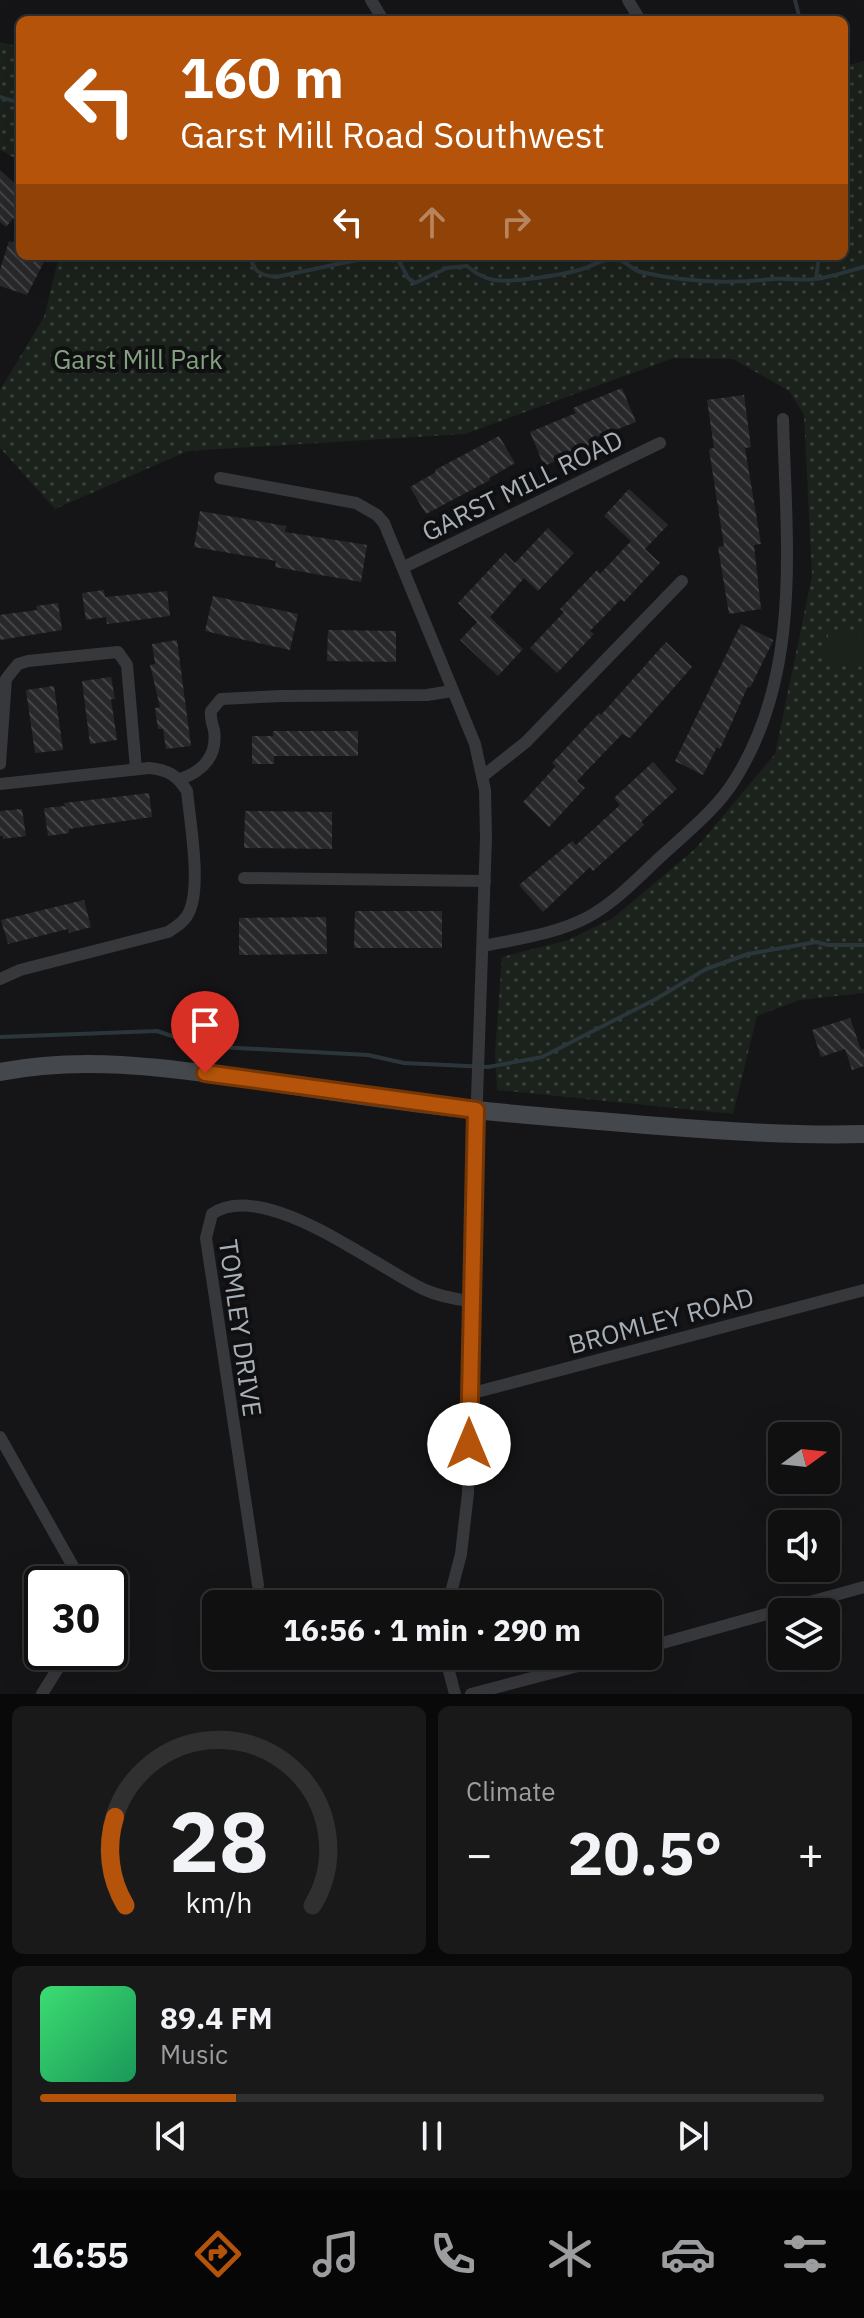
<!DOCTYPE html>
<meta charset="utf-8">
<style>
body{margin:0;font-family:"IBM Plex Sans",sans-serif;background:#19191a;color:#f1f3f6;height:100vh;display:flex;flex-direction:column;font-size:30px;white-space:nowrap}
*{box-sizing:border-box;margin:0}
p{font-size:26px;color:#9c9d9f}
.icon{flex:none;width:44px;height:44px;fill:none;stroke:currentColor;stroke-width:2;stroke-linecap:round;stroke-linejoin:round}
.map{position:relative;height:1694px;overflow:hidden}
.details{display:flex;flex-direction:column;gap:12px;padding:12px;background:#090909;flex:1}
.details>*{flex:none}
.top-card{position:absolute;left:16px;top:16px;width:832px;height:244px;border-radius:12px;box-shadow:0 8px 32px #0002,0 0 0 2px #303031;background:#b45309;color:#fff;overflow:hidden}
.needle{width:52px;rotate:75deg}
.buttons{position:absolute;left:768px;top:1422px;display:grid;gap:16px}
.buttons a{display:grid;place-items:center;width:72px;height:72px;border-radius:12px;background:#101011;box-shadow:0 8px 32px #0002,0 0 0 2px #303031;font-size:40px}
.speed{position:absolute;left:24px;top:1566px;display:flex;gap:16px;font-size:40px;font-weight:700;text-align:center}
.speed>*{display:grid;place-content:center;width:104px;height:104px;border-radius:50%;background:#101011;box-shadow:0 8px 32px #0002,0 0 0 2px #303031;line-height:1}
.speed .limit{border:4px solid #111;border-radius:12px;background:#fff;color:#111}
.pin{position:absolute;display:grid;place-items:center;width:68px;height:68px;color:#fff;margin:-82px -34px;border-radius:50% 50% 50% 0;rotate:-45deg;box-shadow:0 0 8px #0007}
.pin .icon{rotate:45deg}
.me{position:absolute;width:88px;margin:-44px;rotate:0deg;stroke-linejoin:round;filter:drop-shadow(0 0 6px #0008)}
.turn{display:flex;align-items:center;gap:28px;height:168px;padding:0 32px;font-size:36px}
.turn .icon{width:104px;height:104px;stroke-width:2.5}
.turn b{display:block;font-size:56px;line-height:68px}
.lanes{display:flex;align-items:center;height:76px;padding:0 32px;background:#0003;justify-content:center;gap:40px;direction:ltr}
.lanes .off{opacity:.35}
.big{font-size:60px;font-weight:700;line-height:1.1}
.details .widget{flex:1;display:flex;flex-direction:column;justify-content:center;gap:12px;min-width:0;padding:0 28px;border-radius:12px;background:#19191a}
.details .dial{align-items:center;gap:0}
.dial svg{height:208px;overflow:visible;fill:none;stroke:#303031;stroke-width:7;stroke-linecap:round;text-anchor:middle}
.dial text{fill:#f1f3f6;stroke:none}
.song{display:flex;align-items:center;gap:24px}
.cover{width:96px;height:96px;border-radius:12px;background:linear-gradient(135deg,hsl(140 70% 55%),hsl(150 70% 35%))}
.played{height:8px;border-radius:4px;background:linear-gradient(90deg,#b45309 25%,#303031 25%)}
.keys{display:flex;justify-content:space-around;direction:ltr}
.heat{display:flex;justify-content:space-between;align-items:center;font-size:44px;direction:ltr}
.details .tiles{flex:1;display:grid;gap:12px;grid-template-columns:1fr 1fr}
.widget:last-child{grid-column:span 2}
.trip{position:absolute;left:202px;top:1590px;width:460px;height:80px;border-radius:12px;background:#101011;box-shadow:0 8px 32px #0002,0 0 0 2px #303031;font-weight:700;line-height:80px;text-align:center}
.dock{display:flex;height:128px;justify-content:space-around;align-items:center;background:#060607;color:#9c9d9f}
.dock .icon{width:56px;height:56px}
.dock .selected{color:#b45309}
.dock b{font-size:36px;color:#f1f3f6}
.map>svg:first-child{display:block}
.park{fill:url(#park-dots)}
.garden{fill:#1b211b}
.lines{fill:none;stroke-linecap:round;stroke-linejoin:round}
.stream{stroke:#2b363a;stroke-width:4}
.building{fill:url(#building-back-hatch)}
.street{stroke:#36383c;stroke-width:12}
.secondary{stroke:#44474c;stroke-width:18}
.route-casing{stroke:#753606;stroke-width:20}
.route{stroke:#b45309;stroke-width:14}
.labels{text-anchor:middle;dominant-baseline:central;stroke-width:8;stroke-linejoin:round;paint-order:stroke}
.park-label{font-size:26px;fill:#82a17e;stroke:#101012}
.street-label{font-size:26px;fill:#a7afb7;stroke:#101012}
</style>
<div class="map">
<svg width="864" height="1694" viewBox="0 0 864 1694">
<defs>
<pattern id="park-dots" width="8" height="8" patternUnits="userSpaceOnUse" patternTransform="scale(2)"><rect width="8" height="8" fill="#1b211b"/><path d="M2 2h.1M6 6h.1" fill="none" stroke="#393f3a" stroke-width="1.8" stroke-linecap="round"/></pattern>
<pattern id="building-back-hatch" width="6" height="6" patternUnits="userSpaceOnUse" patternTransform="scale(2)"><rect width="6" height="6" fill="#28282b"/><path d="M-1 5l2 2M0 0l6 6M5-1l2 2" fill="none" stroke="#444548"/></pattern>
</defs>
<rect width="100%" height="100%" fill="#151517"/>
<g class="park">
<path d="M 0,42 L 20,47 L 20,161 L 0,150 Z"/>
<path d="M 864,61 L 864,993 L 800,1000 L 757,1016 L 733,1114 L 497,1090 L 495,1052 L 502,957 L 568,940 L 613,918 L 696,848 L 775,754 L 812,576 L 804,415 L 789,391 L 733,359 L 674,358 L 465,434 L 188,451 L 55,509 L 0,448 L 0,390 L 44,317 L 59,256 L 844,256 L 844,66 Z"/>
</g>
<path class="garden" d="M 829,630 L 864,635 L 864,667 L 824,661 Z"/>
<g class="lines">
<g class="stream">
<path d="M 795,0 L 800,20"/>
<path d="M 0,97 L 20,103"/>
<path d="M 250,256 C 254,272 259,275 276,277 L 376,256"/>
<path d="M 390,256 L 397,257 L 408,278 L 415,283 L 447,268 L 467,266 C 476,273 483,278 494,280 C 510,283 562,275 579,270 C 592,267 605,256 620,260 C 627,262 632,270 641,272 C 684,282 729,284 773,279 C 788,278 802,281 816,279 C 832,277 848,271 864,267"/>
<path d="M 816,279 L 819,256"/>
<path d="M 0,1037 L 157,1031 L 202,1046 L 368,1055 L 404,1063 L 488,1067 L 542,1057 L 656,999 L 706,969 L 748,954 L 816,942 L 828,945 L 864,945"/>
</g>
</g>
<g class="building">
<path d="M 0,170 L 17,186 L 16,188 L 20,191 L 20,211 L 6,227 L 0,222 Z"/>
<path d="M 9,241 L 20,244 L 20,256 L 47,256 L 27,295 L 0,286 L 0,270 Z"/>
<path d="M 622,388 L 636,422 L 590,440 L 593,446 L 544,466 L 530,432 L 576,413 L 573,408 Z"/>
<path d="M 744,395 L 751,447 L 745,448 L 761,544 L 754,545 L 761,609 L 729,614 L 718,547 L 724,546 L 709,449 L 714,448 L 707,400 Z"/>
<path d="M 499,436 L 515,463 L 489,478 L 490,480 L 426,514 L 410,487 L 436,472 L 435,470 Z"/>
<path d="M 629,489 L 668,525 L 645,549 L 660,563 L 624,602 L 621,599 L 590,631 L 594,634 L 557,673 L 530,648 L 564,612 L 560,609 L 597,570 L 600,574 L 631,541 L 604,516 Z"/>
<path d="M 200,511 L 286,526 L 285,532 L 367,545 L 361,582 L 275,567 L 276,561 L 194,547 Z"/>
<path d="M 548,528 L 574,553 L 538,591 L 524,578 L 490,617 L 523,649 L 498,676 L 460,640 L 477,622 L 458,603 L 505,553 L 515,563 Z"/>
<path d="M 104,590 L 105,597 L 167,591 L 170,616 L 107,624 L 106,617 L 86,620 L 82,593 Z"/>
<path d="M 213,596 L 298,614 L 290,650 L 205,631 Z"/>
<path d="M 58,603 L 62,630 L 0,640 L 0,615 L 37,610 L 36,606 Z"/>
<path d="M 741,624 L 773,640 L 772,643 L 750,688 L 748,686 L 720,749 L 717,747 L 703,775 L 675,761 Z"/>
<path d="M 328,630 L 396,631 L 396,662 L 327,661 Z"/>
<path d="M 177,640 L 191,746 L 166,749 L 163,729 L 158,729 L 155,708 L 160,707 L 150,665 L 155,664 L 152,644 Z"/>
<path d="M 666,642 L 692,667 L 630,738 L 622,734 L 577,781 L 585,788 L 549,827 L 523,802 L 556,766 L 552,763 L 599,713 L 601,715 Z"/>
<path d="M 111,677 L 115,699 L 111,699 L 117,740 L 90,744 L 82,681 Z"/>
<path d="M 54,686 L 63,750 L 35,753 L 26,690 Z"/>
<path d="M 273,731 L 358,731 L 358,756 L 274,756 L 274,764 L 252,764 L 252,736 L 273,736 Z"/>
<path d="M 653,762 L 677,789 L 641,822 L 644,825 L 593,871 L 590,867 L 543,912 L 519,885 L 572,841 L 576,845 L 620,805 L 614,798 Z"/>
<path d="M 149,793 L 152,817 L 69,829 L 69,833 L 48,836 L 44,808 L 65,806 L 64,803 Z"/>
<path d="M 22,809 L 26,836 L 3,839 L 3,836 L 0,836 L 0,811 Z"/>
<path d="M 245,811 L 332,812 L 332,849 L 244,848 Z"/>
<path d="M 84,900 L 91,927 L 69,933 L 68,929 L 8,944 L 1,920 Z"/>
<path d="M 355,911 L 442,911 L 442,948 L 354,948 Z"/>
<path d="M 326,917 L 327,954 L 239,955 L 239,918 Z"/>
<path d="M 850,1018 L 861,1050 L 864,1049 L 864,1066 L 852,1070 L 845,1049 L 821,1057 L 812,1030 Z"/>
</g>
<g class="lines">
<g class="street">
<path d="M 371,0 L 383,20"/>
<path d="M 628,0 L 640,20"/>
<path d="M 220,478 L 356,503 L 377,515 L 384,523 L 475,744 L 485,790 L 486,838 L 470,1301 L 468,1493 L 461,1554 L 448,1604"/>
<path d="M 404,567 L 660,443"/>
<path d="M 0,764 L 6,679 L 18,664 L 28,661 L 118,652 L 127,665 L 136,769"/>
<path d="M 483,776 L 526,742 L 682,581"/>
<path d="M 180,779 C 202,772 218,756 214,730 C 212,723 210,718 211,711 L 221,699 L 281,696 L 427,695 L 452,691"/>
<path d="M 0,784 L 149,768 C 168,770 177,775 187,791 C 190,822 201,883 190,910 C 186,921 177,926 168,932 L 20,970 L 0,979"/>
<path d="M 244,878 L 485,881"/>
<path d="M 483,946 C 518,939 556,934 588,917 C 618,901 642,873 667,851 C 691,829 717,808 734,781 C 803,673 786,540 783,419"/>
<path d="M 469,1394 L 864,1290"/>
<path d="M 0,1437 L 83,1584"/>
<path d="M 258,1585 L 206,1238 L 212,1214 C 263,1178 375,1266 423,1289 C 438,1296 454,1299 470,1301"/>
<path d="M 648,1647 L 864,1587"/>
<path d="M 445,1656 L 455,1694"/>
<path d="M 42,1694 L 68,1652"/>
<path d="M 471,1694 L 616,1656"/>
</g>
<path class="secondary" d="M 0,1072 C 81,1056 161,1067 241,1078 C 302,1087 362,1097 422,1104 C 492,1113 563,1118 634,1124 C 710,1130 787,1136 864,1134"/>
</g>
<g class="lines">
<g class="route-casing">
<path id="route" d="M 205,1073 L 476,1110 L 469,1444"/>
</g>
<use href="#route" class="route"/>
</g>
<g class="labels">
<g class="park-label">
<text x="138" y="359">Garst Mill Park</text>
</g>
<g class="street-label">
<text transform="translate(522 485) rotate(-26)">GARST MILL ROAD</text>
<text transform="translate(661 1320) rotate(-15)">BROMLEY ROAD</text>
<text transform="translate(241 1328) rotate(82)">TOMLEY DRIVE</text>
</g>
</g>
</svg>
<div class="buttons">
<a><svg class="needle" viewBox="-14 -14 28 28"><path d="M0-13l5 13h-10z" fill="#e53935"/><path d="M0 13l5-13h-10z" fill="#9c9d9f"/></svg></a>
<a><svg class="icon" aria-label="sound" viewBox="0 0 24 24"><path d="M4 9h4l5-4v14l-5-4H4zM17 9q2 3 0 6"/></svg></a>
<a><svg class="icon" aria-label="layers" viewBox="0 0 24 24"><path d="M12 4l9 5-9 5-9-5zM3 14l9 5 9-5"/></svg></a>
</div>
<div class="speed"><div class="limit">30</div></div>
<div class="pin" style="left:205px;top:1073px;background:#d93025"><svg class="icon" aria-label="arrive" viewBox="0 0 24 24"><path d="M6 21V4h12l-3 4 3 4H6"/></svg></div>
<svg class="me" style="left:469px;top:1444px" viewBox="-20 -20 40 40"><circle r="19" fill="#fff"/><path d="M0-13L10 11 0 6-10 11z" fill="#b45309"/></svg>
<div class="trip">16:56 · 1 min · 290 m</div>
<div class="top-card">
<div class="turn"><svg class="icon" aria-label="left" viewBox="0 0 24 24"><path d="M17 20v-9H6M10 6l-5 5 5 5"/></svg><div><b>160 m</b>Garst Mill Road Southwest</div></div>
<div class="lanes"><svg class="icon" aria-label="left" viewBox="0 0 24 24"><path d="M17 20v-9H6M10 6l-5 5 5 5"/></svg><svg class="icon off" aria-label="ahead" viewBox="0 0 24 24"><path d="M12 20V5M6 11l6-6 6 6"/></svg><svg class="icon off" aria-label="right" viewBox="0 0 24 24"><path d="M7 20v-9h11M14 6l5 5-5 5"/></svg></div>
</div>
</div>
<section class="details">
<div class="tiles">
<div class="widget dial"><svg viewBox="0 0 100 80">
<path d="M14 69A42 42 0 1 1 86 69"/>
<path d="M14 69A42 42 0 0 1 10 35" stroke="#b45309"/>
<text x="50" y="56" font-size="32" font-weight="700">28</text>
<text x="50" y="72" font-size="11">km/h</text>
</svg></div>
<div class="widget"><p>Climate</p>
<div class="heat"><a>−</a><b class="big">20.5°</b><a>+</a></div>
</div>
<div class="widget">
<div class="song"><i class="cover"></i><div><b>89.4 FM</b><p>Music</p></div></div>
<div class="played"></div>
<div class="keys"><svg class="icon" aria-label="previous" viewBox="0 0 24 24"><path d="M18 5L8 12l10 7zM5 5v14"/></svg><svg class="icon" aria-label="pause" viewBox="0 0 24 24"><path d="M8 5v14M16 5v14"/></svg><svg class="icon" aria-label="next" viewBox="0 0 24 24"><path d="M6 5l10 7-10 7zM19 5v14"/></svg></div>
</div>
</div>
</section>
<nav class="dock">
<b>16:55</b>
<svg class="icon selected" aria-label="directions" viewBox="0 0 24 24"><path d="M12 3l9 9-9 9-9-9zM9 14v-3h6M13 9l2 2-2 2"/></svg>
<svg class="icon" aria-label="music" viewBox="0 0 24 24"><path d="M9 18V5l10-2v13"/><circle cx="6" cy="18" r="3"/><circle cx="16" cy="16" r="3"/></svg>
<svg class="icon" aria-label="phone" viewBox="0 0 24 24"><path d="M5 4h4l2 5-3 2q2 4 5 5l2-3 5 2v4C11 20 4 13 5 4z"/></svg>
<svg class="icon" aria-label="climate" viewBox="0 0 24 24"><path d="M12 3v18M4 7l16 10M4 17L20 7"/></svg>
<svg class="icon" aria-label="car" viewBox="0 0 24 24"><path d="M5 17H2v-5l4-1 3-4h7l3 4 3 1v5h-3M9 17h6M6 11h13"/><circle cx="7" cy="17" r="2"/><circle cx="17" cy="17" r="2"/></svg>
<svg class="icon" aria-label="filters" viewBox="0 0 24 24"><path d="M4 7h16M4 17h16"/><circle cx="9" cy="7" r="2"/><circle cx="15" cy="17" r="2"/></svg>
</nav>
